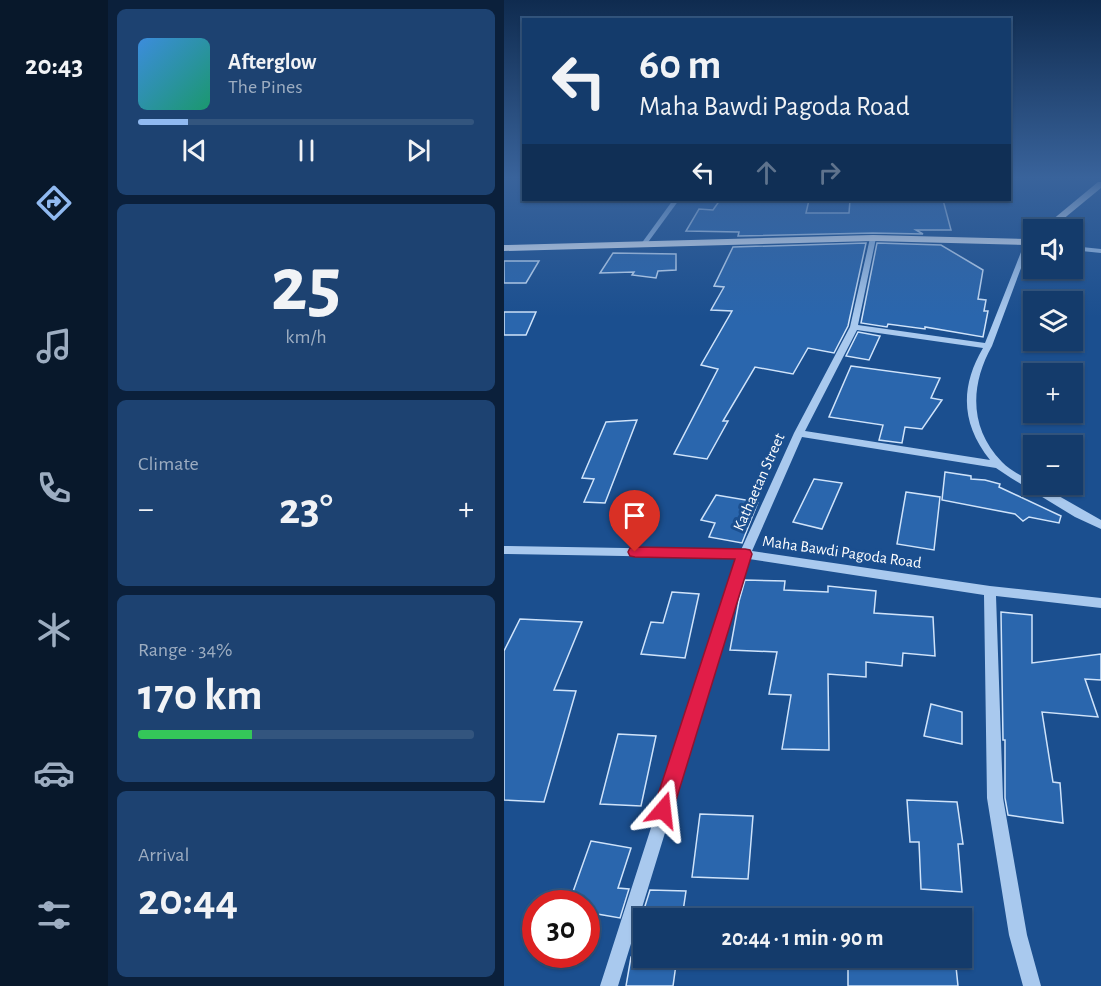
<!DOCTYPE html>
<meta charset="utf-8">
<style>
body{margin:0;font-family:"Alegreya Sans",sans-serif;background:#1d4271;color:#f1f3f6;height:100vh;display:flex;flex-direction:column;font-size:22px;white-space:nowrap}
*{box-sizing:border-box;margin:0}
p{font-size:20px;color:#9dadc1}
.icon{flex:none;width:33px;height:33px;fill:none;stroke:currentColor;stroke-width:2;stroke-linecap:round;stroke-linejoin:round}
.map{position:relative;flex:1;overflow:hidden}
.drawer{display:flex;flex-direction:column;gap:9px;padding:9px;background:#0b203b;width:396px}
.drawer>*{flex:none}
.hud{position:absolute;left:18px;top:18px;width:489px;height:183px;border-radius:0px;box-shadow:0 2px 4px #0004,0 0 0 2px #33557e;background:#143b6b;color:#f1f3f6;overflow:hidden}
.fabs{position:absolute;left:519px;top:219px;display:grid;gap:12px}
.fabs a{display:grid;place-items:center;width:60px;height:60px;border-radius:0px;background:#143b6b;box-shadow:0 2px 4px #0004,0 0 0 2px #33557e;font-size:30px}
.speed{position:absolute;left:18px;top:890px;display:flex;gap:12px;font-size:30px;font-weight:700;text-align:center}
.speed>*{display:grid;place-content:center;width:78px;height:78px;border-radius:50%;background:#143b6b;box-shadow:0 2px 4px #0004,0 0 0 2px #33557e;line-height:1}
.speed .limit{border:9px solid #d22;background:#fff;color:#111}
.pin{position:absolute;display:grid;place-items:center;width:51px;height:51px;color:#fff;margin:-62px -26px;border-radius:50% 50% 50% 0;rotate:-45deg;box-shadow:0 0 6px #0007}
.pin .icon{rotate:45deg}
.me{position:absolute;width:66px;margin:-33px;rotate:17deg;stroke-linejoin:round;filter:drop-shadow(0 0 4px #0008)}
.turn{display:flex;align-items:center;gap:21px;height:126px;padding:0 18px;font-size:27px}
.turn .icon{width:78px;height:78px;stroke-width:2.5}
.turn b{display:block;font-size:42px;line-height:51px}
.lanes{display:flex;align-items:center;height:57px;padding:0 18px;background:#0003;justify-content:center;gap:30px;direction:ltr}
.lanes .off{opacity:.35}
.big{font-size:45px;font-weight:600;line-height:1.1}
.drawer .card{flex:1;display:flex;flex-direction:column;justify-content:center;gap:9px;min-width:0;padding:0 21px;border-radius:9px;background:#1d4271}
.drawer .dial{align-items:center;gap:0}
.dial b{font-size:78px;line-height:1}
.song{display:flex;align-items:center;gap:18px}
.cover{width:72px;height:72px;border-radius:9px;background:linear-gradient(135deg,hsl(210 70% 55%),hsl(160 70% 35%))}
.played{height:6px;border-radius:3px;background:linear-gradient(90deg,#90b9f0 15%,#33557e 15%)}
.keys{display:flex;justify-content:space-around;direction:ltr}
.heat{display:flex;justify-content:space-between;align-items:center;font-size:33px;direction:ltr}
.charge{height:9px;border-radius:4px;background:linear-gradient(90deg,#34c759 34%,#33557e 0)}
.trip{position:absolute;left:129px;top:908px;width:339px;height:60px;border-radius:0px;background:#143b6b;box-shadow:0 2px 4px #0004,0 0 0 2px #33557e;font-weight:600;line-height:60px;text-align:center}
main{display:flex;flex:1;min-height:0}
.menu{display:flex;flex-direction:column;width:108px;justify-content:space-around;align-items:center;background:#08182b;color:#9dadc1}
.menu .icon{width:42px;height:42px}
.menu .selected{color:#90b9f0}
.menu b{font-size:27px;color:#f1f3f6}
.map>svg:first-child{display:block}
.building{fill:#2a66ad;stroke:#cfe3fa;stroke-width:1.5}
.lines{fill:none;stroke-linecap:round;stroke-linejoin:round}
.minor{fill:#a9c9ee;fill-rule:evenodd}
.major{fill:#f0f6ff;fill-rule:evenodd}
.route{fill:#e11d48;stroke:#92132f;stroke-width:1.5}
.labels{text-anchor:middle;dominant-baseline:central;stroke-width:6;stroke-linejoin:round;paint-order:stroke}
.street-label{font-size:16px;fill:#fff;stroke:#1b4f8f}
</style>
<main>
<nav class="menu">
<b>20:43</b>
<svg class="icon selected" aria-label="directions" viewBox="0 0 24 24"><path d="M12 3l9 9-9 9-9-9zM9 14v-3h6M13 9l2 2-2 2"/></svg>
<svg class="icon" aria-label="music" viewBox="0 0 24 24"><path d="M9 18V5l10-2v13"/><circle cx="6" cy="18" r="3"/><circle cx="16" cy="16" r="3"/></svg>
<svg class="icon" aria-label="phone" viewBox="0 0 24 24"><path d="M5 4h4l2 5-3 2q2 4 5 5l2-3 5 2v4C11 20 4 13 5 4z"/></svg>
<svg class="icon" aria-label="climate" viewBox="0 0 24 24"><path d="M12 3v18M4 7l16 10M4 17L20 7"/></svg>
<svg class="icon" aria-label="car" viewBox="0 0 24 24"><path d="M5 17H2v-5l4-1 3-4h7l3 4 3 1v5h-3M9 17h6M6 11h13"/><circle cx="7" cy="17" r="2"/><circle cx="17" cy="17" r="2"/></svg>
<svg class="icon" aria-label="filters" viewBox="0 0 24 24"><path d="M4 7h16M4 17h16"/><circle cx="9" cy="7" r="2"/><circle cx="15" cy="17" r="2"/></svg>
</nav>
<section class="drawer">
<div class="card">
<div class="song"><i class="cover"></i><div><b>Afterglow</b><p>The Pines</p></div></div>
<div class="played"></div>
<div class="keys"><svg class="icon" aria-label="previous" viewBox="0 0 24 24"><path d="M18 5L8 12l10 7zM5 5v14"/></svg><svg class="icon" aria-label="pause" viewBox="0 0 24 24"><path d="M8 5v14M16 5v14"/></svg><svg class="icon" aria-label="next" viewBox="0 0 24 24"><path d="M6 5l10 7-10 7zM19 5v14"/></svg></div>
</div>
<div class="card dial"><b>25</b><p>km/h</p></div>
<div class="card"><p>Climate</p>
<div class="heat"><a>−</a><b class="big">23°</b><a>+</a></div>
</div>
<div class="card"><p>Range · 34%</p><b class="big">170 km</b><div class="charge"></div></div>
<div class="card"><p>Arrival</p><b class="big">20:44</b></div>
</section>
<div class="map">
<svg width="597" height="986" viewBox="0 0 597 986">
<rect width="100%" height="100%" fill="#1b4f8f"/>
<g class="building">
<path d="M 216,200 L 305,200 L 302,213 L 345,213 L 346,200 L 439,200 L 447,230 L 412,230 L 419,234 L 369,233 L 234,236 L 235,232 L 182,231 L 195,209 L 209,210 Z"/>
<path d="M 362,243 L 344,326 L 330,353 L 304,348 L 289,374 L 251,367 L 219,421 L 224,421 L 203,459 L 170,454 L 214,369 L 197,365 L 228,311 L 207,310 L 220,287 L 210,286 L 229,247 Z"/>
<path d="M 373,243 L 437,245 L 479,270 L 474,299 L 482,300 L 480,311 L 484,311 L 479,337 L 421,327 L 421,329 L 384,324 L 383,327 L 357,323 Z"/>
<path d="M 109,253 L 172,254 L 172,270 L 154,271 L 152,278 L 128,275 L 130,272 L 96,273 Z"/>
<path d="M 0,261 L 35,261 L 22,283 L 0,283 Z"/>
<path d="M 0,312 L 32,312 L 22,335 L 0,335 Z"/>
<path d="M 354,332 L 376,336 L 365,360 L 342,356 Z"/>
<path d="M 347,366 L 436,378 L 427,398 L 438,400 L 418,429 L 401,427 L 398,443 L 375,440 L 379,425 L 325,417 Z"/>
<path d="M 133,420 L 101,503 L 80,502 L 90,479 L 78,478 L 102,422 Z"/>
<path d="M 441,472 L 467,476 L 467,479 L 481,480 L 496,484 L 495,487 L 557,516 L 555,523 L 525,517 L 519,521 L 511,514 L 438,500 Z"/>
<path d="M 310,479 L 338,483 L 318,529 L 289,522 Z"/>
<path d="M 402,492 L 436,497 L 430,550 L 393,544 Z"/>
<path d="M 212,495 L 254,502 L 238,543 L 205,537 L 211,523 L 197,520 Z"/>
<path d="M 241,580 L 281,581 L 280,590 L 324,592 L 324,586 L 372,591 L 370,613 L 429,617 L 431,656 L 399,653 L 398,666 L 362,662 L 362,677 L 324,674 L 325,750 L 278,749 L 287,695 L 265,694 L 273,652 L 226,650 L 235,601 Z"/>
<path d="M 168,592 L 195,594 L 181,658 L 137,654 L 147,622 L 159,623 Z"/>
<path d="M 497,612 L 528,615 L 528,663 L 597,654 L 597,680 L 581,679 L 594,717 L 538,712 L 549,782 L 556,783 L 559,823 L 504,815 L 501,798 L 501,740 L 499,740 Z"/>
<path d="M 16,619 L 78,622 L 50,690 L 72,691 L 40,802 L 0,800 L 0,651 Z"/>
<path d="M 427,704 L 458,712 L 458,744 L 420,736 Z"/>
<path d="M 114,734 L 152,736 L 137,806 L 96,804 Z"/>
<path d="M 403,800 L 453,802 L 459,844 L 454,844 L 458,892 L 417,889 L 415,842 L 406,842 Z"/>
<path d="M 196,814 L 249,816 L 244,879 L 188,877 Z"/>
<path d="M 87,841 L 127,848 L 114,888 L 125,889 L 116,918 L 82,912 L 82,903 L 65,903 Z"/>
<path d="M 146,890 L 182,891 L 178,918 L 140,918 L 140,922 L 136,922 Z"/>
<path d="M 127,957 L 173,957 L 169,986 L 122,986 Z"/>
<path d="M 344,957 L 451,957 L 454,986 L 344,986 Z"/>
</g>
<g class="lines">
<g class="minor">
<path d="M 169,200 L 175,200 L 142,245 L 138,245 L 137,244 Z"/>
<path d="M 369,236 L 372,238 L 354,325 L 481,343 L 521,242 L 524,240 L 530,241 L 530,245 L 526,244 L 488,346 C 466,385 465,428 498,462 C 507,471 519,477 530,482 L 530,484 L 539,487 L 597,520 L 597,529 L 571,517 L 507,478 L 492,468 L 298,437 L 248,551 L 486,586 L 597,598 L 597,608 L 492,596 L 499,798 L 523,935 L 537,986 L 519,986 L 505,935 L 483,798 L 480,595 L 245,559 L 114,986 L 96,986 L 234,558 L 0,554 L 0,546 L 237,550 L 290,433 L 346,327 L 366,238 ZM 353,330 L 479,348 C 456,387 457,424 486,460 L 301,431 Z"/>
<path d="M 568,246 L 597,249 L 597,253 L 568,250 Z"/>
</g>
<g class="major">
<path d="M 594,182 L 597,182 L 597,188 L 546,230 L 536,230 Z"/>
<path d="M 369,235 L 522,239 L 530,235 L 530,243 L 524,245 L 369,241 L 0,251 L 0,245 Z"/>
</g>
</g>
<linearGradient id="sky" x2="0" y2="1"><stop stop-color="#0f2b4f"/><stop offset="0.56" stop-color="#39639b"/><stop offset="1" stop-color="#39639b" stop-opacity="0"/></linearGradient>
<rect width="597" height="317" fill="url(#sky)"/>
<path class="route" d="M 131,547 L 241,549 L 246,550 L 248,554 L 169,810 L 166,817 L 159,820 L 152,817 L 149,810 L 231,559 L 131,557 L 126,556 L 124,552 L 126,548 Z"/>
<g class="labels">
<g class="street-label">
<text transform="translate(255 482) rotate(-66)">Kathaetan Street</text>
<text transform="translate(338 552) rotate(8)">Maha Bawdi Pagoda Road</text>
</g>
</g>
</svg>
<div class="fabs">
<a><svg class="icon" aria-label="sound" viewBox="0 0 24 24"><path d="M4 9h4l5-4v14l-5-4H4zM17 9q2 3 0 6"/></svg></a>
<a><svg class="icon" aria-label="layers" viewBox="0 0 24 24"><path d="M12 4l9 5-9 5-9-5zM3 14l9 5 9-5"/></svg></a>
<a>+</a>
<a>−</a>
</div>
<div class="speed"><div class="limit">30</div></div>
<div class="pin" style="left:131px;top:552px;background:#d93025"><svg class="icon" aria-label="arrive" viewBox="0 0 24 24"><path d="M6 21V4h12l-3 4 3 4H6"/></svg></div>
<svg class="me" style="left:159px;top:810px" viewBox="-20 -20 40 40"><path d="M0-17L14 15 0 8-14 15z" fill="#e11d48" stroke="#fff" stroke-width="4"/></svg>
<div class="trip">20:44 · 1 min · 90 m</div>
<div class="hud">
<div class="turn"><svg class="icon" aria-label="left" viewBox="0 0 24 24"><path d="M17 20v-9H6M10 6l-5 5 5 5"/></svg><div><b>60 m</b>Maha Bawdi Pagoda Road</div></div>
<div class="lanes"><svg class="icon" aria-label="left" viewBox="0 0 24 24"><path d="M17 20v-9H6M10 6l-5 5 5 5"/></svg><svg class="icon off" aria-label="ahead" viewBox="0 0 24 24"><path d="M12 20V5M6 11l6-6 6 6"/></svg><svg class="icon off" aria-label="right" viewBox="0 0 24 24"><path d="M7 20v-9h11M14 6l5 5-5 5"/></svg></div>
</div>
</div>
</main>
